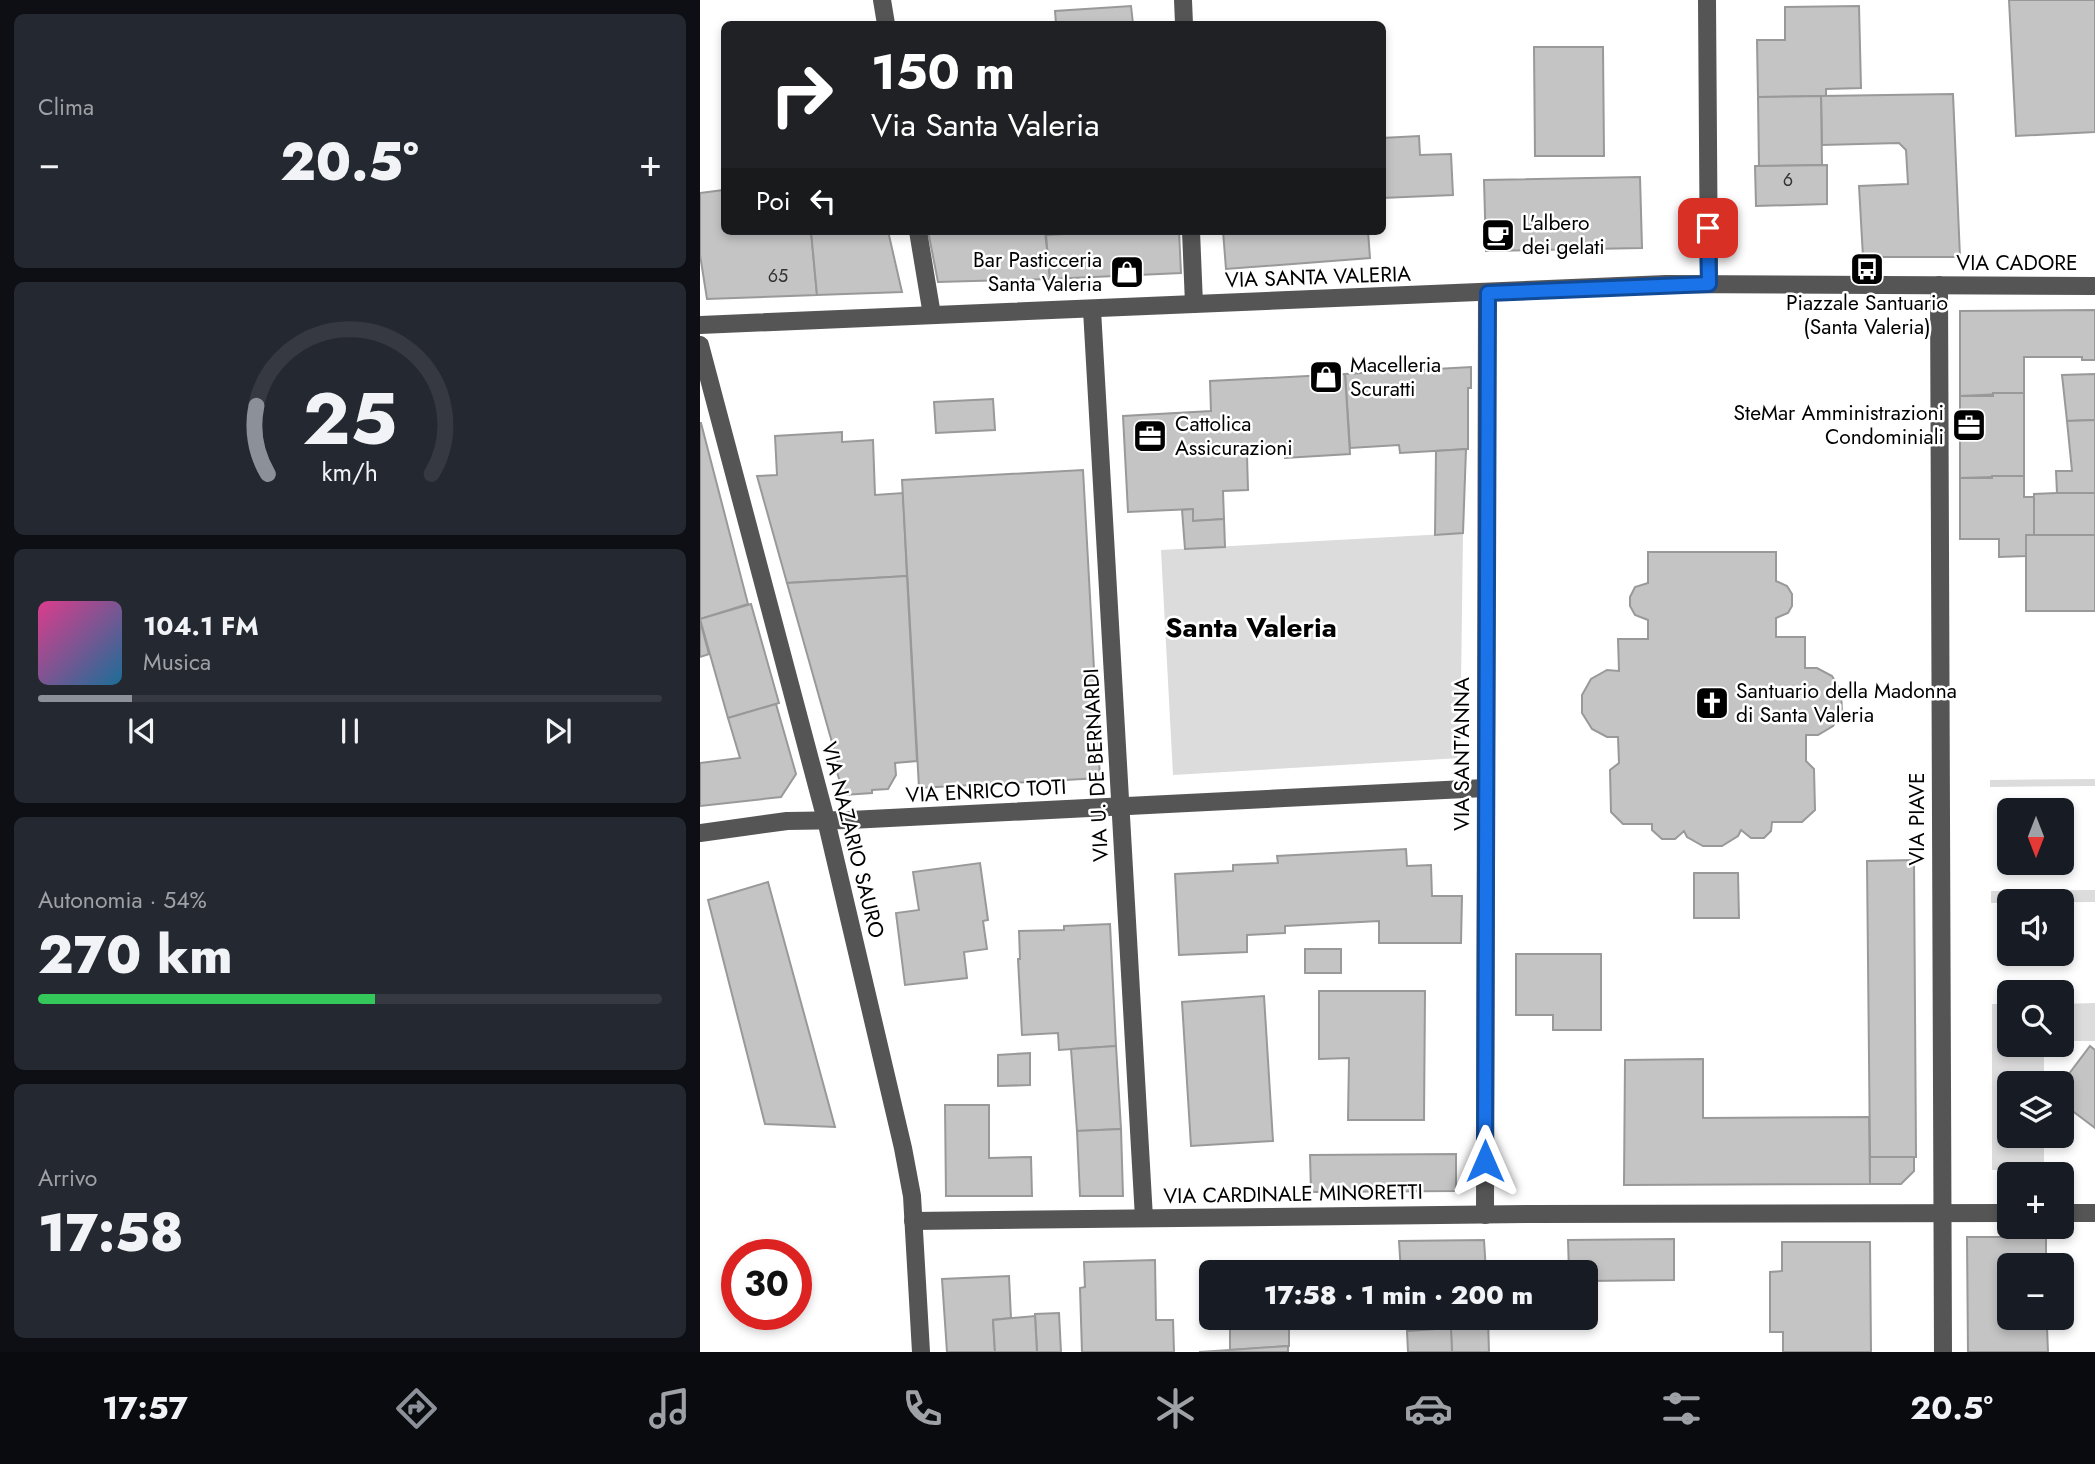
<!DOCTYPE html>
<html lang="it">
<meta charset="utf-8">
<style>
body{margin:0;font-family:Jost,sans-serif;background:#242831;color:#f1f3f6;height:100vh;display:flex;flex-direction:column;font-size:26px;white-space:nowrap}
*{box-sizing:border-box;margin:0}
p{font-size:23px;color:#9ea1a6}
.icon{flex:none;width:38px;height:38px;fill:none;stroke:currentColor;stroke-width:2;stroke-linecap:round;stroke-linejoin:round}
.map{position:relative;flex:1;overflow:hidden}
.panel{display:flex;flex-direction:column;gap:14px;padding:14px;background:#0d0f14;width:700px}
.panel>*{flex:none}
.top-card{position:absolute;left:21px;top:21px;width:665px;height:214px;border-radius:10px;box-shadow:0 4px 10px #0003;background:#202124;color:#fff;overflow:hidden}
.needle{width:46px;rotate:180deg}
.controls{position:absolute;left:1297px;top:798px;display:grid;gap:14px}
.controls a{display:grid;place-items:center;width:77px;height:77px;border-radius:10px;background:#171b24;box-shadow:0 4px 10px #0003;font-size:35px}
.speed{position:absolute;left:21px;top:1239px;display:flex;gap:14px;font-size:35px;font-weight:700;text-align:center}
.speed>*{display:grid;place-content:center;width:91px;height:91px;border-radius:50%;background:#171b24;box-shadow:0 4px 10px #0003;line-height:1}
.speed .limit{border:10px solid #d22;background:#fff;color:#111}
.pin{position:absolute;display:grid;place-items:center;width:60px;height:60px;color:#fff;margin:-30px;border-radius:14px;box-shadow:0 4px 10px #0006}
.me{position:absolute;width:77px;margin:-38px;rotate:0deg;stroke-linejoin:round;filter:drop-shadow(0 0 5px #0008)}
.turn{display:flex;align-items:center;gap:24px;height:147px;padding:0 35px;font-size:32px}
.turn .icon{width:91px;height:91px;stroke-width:2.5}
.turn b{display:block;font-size:49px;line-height:60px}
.then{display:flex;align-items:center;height:66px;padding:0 35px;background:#0003;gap:14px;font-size:26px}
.big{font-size:52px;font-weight:800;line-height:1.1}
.panel .card{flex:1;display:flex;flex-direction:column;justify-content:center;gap:10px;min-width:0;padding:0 24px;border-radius:10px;background:#242831}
.panel .dial{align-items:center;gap:0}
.dial svg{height:182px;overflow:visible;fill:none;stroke:#363941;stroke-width:7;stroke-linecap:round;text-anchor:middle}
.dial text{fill:#f1f3f6;stroke:none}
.song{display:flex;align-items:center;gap:21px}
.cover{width:84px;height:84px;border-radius:10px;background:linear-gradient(135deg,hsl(330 70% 55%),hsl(200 70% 35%))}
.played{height:7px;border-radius:4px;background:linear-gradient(90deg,#8c9099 15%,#363941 15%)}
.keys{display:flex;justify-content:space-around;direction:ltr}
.heat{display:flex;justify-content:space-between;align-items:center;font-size:38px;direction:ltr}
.charge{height:10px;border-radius:5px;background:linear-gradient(90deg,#34c759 54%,#363941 0)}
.trip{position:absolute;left:499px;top:1260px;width:399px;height:70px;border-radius:10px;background:#171b24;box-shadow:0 4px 10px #0003;font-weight:800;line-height:70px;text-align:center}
.tabs{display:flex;height:112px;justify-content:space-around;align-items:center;background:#090b0e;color:#9ea1a6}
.tabs .icon{width:49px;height:49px}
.tabs .active{color:#8c9099}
.tabs b{font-size:32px;color:#f1f3f6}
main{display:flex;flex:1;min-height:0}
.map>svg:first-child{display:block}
.green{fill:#dcdcdc}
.building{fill:#c4c4c4;stroke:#999;stroke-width:2}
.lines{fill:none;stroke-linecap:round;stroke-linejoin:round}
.minor{stroke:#555;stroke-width:18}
.route-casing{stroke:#114b97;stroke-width:18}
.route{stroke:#1a73e8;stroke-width:12}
.labels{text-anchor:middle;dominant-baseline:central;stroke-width:5;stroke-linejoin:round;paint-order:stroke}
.number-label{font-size:18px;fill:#313131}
.poi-label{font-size:21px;fill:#000;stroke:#fff;text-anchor:start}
.street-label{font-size:21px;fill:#000;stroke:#fff}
.district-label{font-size:28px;font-weight:bold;fill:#000;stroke:#fff}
</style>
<main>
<section class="panel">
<div class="card"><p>Clima</p>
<div class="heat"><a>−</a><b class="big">20.5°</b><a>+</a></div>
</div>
<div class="card dial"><svg viewBox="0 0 100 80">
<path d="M14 69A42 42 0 1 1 86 69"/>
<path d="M14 69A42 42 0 0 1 9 39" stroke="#8c9099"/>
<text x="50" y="56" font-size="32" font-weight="700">25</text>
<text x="50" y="72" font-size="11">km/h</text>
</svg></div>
<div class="card">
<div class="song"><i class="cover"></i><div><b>104.1 FM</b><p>Musica</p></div></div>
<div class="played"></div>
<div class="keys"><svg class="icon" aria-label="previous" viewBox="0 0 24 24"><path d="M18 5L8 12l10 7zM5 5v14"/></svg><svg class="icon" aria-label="pause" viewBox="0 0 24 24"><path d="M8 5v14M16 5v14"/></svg><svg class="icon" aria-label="next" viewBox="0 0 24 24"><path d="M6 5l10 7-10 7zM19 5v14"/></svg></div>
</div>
<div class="card"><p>Autonomia · 54%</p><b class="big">270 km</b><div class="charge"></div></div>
<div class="card"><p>Arrivo</p><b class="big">17:58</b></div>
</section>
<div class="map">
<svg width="1395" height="1352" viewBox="0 0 1395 1352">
<rect width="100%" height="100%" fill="#fff"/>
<g class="green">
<path d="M 763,533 L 760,758 L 473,775 L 461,550 Z"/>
<path d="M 1395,779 L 1395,786 L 1290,787 L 1290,780 Z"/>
<path d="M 1395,890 L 1395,902 L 1291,903 L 1291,891 Z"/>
<path d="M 1395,1003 L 1395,1041 L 1362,1041 L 1362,1004 Z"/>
<path d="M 1292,1004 L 1309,1004 L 1309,1045 L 1344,1045 L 1344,1083 L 1309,1083 L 1309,1136 L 1344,1136 L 1344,1170 L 1292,1170 Z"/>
</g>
<g class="building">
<path d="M 1309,0 L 1395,0 L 1395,132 L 1316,136 Z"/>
<path d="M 431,6 L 433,24 L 356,24 L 355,11 Z"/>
<path d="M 1159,6 L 1161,88 L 1126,89 L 1126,96 L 1058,97 L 1057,40 L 1085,40 L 1085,7 Z"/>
<path d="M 834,47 L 903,47 L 904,156 L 835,156 Z"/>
<path d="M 1253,94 L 1260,257 L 1163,257 L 1159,186 L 1208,184 L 1206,150 L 1199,143 L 1122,145 L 1121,96 Z"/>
<path d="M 1121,96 L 1122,165 L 1059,166 L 1058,97 Z"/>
<path d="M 719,136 L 720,155 L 751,154 L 753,195 L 682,198 L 682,138 Z"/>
<path d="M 1127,165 L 1127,204 L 1056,206 L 1055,166 Z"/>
<path d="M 940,177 L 942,248 L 786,251 L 784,180 Z"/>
<path d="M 24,190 L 24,231 L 111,231 L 117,295 L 7,299 L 0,255 L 0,193 Z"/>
<path d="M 111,231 L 188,231 L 202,292 L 117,295 Z"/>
<path d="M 228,231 L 345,231 L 350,279 L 238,282 Z"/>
<path d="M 419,231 L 479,231 L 481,273 L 350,279 L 346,235 Z"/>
<path d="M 523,231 L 668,231 L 670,258 L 526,269 Z"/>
<path d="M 1395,310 L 1395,360 L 1382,360 L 1382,357 L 1324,357 L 1324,393 L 1260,396 L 1260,311 Z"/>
<path d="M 771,367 L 771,388 L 768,388 L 768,449 L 700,453 L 699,445 L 650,448 L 645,374 Z"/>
<path d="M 645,374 L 650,454 L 585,458 L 585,453 L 547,455 L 548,490 L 523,491 L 524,519 L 493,521 L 493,509 L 428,512 L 423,416 L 511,411 L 510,381 Z"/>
<path d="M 1395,374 L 1395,420 L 1367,421 L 1362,375 Z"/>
<path d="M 1293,393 L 1324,393 L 1324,476 L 1260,478 L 1260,396 L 1293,396 Z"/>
<path d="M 293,399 L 295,430 L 236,433 L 234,402 Z"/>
<path d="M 1395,420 L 1395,493 L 1357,493 L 1356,471 L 1372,471 L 1367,421 Z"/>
<path d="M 1,423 L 48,604 L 0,619 L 0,423 Z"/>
<path d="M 142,432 L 142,442 L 173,440 L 175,495 L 203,493 L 207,576 L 87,583 L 57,476 L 77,475 L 75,436 Z"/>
<path d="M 766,449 L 763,533 L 735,535 L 736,451 Z"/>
<path d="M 383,470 L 400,778 L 219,788 L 202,480 Z"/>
<path d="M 1292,476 L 1324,476 L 1324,497 L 1334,497 L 1334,535 L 1326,535 L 1326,556 L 1299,557 L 1299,539 L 1260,539 L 1260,478 L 1292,478 Z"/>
<path d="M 1357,493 L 1395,493 L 1395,535 L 1334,535 L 1334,494 Z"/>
<path d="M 493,509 L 493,521 L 524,519 L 525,547 L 485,549 L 482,510 Z"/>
<rect x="1326" y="535" width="69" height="76"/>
<path d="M 948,552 L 1076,552 L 1076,581 L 1087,586 L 1092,594 L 1092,606 L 1088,613 L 1076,618 L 1076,637 L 1105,637 L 1105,668 L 1117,668 L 1132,676 L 1141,692 L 1142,711 L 1133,726 L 1118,735 L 1106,735 L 1106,761 L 1114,769 L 1115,810 L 1102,822 L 1072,822 L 1071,831 L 1064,838 L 1051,838 L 1041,830 L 1038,836 L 1022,846 L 1003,846 L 987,837 L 984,831 L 975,839 L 962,839 L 952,830 L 952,824 L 923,824 L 911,812 L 910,770 L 919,763 L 918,737 L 907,737 L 892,729 L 882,713 L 882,695 L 891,679 L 907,670 L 919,671 L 918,639 L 948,639 L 948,620 L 935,615 L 930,606 L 930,597 L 935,587 L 948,583 Z"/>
<path d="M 207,576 L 217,761 L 195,763 L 196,775 L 188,789 L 172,790 L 172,793 L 144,795 L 136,769 L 139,767 L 87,583 Z"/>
<path d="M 51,604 L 79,703 L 28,718 L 0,619 Z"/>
<path d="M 0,621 L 9,654 L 0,657 Z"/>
<path d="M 76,704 L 96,774 L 81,797 L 0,806 L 0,763 L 40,758 L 28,718 Z"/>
<path d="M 706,849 L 707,866 L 731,865 L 732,896 L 762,896 L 761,943 L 679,943 L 679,921 L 585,926 L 585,933 L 547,935 L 547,952 L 479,955 L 475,874 L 533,871 L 533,865 L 578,863 L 577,856 Z"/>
<path d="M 1214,860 L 1216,1157 L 1170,1157 L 1167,861 Z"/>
<path d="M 280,863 L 288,920 L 283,921 L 287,949 L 264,952 L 267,978 L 205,985 L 196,913 L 219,910 L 213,872 Z"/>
<path d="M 994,873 L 1038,873 L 1039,918 L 994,918 Z"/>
<path d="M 68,882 L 135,1127 L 65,1124 L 8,900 Z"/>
<path d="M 410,924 L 416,1046 L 359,1050 L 358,1033 L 322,1035 L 318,959 L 320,959 L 319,931 L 364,930 L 364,926 Z"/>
<rect x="605" y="949" width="36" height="24"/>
<path d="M 816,954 L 901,954 L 901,1030 L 853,1030 L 853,1015 L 816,1015 Z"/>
<path d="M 619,991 L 725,991 L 724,1120 L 648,1120 L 649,1058 L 619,1059 Z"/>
<path d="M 564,996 L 573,1141 L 491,1146 L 482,1002 Z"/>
<path d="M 416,1046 L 421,1129 L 377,1131 L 371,1049 Z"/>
<path d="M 1390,1046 L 1395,1050 L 1395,1128 L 1362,1103 L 1362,1083 Z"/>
<path d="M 330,1053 L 330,1085 L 298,1086 L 298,1055 Z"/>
<path d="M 1003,1059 L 1003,1118 L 1169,1117 L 1170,1184 L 924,1185 L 925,1060 Z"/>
<path d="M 245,1105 L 289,1105 L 289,1158 L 331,1157 L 332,1196 L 246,1196 Z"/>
<path d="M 421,1129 L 423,1196 L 380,1196 L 377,1131 Z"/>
<path d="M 756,1154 L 756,1191 L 611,1192 L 610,1155 Z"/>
<path d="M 1170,1157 L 1214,1157 L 1214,1171 L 1201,1184 L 1170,1184 Z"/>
<path d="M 1267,1237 L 1346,1237 L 1346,1265 L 1309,1265 L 1309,1318 L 1357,1318 L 1357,1327 L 1347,1327 L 1348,1352 L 1268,1352 Z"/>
<path d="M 974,1239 L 974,1280 L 886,1281 L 886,1272 L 869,1272 L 868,1240 Z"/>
<path d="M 784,1240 L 786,1272 L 701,1272 L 699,1241 Z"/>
<path d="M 1082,1242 L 1170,1242 L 1171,1352 L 1083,1352 L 1083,1332 L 1070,1332 L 1070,1272 L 1082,1271 Z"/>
<path d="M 455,1260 L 456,1320 L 473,1320 L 474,1352 L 382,1352 L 380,1288 L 385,1287 L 384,1262 Z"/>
<path d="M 597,1270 L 597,1272 L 511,1272 L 511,1318 L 598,1318 L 598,1321 L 589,1322 L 589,1346 L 530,1350 L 530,1325 L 507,1326 L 506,1272 Z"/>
<path d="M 309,1276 L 311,1318 L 293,1320 L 295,1352 L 247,1352 L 242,1279 Z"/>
<path d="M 359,1313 L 361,1352 L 337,1352 L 335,1314 Z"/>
<path d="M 335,1316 L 337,1352 L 295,1352 L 293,1320 Z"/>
<path d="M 750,1318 L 788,1318 L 789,1352 L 752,1352 Z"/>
<path d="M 751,1328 L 752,1352 L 708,1352 L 707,1331 Z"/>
<path d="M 588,1346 L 588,1352 L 499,1352 L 530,1350 Z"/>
</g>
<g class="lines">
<g class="minor">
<path d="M 182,0 L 186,24"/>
<path d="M 483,0 L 484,24"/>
<path d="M 1007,0 L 1009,284"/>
<path d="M 218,231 L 232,315"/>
<path d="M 491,231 L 494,304"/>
<path d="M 1239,285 L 1243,1352"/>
<path d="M 392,310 L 444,1218"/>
<path d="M 0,325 L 966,284 L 1395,286"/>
<path d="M 0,345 L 126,820 L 203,1148 L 212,1196 L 221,1352"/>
<path d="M 0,833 L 87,821 L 150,820 L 785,788"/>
<path d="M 1362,1213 L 1395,1213"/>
<path d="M 785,1215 L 787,293"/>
<path d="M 213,1221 L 832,1214 L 1309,1213"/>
</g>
</g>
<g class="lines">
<g class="route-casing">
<path id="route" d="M 785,1161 L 788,293 L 1009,284 L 1008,228"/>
</g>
<use href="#route" class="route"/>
</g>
<defs>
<g id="cafe-square" transform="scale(1.75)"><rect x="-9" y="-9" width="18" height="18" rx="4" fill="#000" stroke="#fff"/><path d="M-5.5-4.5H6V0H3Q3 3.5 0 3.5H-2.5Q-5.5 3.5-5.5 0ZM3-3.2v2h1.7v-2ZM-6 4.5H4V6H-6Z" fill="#fff"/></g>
<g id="bus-square" transform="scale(1.75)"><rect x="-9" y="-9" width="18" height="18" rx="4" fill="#000" stroke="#fff"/><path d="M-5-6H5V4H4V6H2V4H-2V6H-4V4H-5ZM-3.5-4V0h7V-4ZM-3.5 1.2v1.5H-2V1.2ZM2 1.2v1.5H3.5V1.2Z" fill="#fff"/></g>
<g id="shop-square" transform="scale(1.75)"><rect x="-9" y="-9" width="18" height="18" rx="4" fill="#000" stroke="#fff"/><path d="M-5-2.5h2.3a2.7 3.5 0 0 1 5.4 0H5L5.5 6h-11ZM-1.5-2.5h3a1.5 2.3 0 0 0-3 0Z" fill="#fff"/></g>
<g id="office-square" transform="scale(1.75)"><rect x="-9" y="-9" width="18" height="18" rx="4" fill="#000" stroke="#fff"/><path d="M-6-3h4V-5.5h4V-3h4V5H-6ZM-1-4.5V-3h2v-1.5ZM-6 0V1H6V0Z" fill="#fff"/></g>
<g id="church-square" transform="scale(1.75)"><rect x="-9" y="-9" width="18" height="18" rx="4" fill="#000" stroke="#fff"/><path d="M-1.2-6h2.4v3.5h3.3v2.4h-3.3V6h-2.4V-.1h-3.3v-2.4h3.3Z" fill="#fff"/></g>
</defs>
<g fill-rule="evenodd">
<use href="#cafe-square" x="798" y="235"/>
<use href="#bus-square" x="1167" y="269"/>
<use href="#shop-square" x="427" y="272"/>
<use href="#shop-square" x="626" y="377"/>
<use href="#office-square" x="1269" y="425"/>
<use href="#office-square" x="450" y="436"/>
<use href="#church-square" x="1012" y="703"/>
</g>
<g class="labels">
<g class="number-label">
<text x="1088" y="180">6</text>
<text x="78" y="276">65</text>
</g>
<g class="poi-label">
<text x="822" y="223">L'albero<tspan x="822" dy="24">dei gelati</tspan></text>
<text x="402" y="260" text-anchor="end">Bar Pasticceria<tspan x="402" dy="24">Santa Valeria</tspan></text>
<text x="1167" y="303" text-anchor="middle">Piazzale Santuario<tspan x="1167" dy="24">(Santa Valeria)</tspan></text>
<text x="650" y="365">Macelleria<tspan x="650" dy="24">Scuratti</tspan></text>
<text x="1244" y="413" text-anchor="end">SteMar Amministrazioni<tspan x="1244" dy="24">Condominiali</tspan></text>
<text x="475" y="424">Cattolica<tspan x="475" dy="24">Assicurazioni</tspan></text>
<text x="1036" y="691">Santuario della Madonna<tspan x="1036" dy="24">di Santa Valeria</tspan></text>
</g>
<g class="street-label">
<text x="1317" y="263">VIA CADORE</text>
<text transform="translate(618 277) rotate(-2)">VIA SANTA VALERIA</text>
<text transform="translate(762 754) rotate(-90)">VIA SANT'ANNA</text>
<text transform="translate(396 765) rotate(-93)">VIA U. DE BERNARDI</text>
<text transform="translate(286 791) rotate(-3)">VIA ENRICO TOTI</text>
<text transform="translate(1217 819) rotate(-90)">VIA PIAVE</text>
<text transform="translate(153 840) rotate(76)">VIA NAZARIO SAURO</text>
<text transform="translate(593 1194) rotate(-1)">VIA CARDINALE MINORETTI</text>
</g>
<g class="district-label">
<text x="551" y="627">Santa Valeria</text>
</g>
</g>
</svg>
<div class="controls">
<a><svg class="needle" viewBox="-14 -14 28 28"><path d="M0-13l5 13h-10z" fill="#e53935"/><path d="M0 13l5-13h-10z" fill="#9ea1a6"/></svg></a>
<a><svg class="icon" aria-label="sound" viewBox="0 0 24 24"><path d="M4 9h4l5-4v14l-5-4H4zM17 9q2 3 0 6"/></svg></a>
<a><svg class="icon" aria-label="search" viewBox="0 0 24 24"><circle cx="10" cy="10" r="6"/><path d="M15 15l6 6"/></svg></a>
<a><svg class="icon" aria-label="layers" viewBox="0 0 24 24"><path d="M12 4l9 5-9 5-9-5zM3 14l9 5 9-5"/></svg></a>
<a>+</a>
<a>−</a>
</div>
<div class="speed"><div class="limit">30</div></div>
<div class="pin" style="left:1008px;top:228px;background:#d93025"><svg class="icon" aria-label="arrive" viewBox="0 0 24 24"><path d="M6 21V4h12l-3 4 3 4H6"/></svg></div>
<svg class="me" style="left:785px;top:1161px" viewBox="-20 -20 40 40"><path d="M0-17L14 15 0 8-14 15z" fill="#1a73e8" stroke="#fff" stroke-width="4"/></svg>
<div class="trip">17:58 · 1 min · 200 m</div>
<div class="top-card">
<div class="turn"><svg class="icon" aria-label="right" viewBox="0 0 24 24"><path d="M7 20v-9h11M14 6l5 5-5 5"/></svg><div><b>150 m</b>Via Santa Valeria</div></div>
<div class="then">Poi<svg class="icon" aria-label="left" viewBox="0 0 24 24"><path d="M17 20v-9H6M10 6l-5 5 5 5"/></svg></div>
</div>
</div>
</main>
<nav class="tabs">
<b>17:57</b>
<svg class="icon active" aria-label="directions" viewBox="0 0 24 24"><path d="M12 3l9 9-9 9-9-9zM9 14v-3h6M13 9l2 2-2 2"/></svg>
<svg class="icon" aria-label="music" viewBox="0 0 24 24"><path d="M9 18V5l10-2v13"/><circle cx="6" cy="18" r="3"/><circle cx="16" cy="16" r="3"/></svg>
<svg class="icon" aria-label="phone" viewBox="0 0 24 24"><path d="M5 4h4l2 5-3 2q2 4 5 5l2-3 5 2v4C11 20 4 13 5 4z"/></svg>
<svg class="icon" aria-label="climate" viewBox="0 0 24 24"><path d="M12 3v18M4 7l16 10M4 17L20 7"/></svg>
<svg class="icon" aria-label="car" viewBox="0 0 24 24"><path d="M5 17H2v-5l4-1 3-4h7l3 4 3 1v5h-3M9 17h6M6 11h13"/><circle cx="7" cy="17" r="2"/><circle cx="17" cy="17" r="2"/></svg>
<svg class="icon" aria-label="filters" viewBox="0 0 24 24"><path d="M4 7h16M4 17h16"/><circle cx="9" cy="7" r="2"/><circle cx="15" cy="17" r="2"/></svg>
<b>20.5°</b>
</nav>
